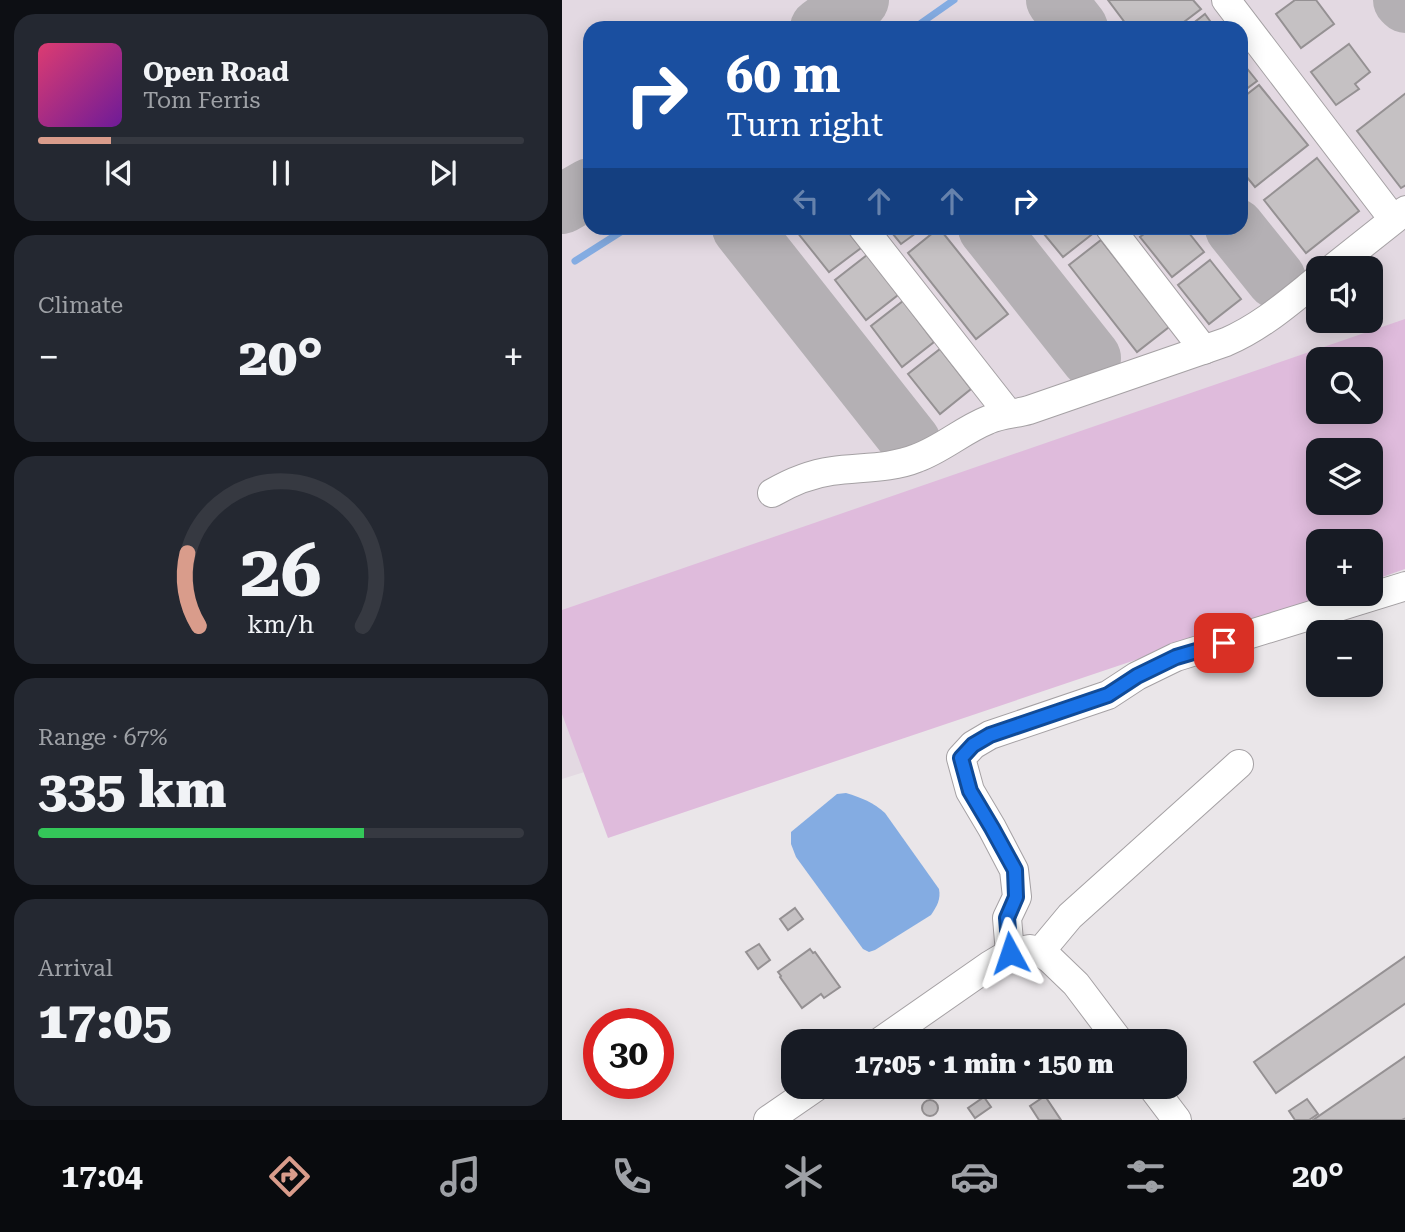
<!DOCTYPE html>
<meta charset="utf-8">
<style>
body{margin:0;font-family:"Roboto Serif",serif;background:#242831;color:#f1f3f6;height:100vh;display:flex;flex-direction:column;font-size:26px;white-space:nowrap}
*{box-sizing:border-box;margin:0}
p{font-size:23px;color:#9ea1a6}
.icon{flex:none;width:38px;height:38px;fill:none;stroke:currentColor;stroke-width:2;stroke-linecap:round;stroke-linejoin:round}
.map{position:relative;flex:1;overflow:hidden}
.details{display:flex;flex-direction:column;gap:14px;padding:14px;background:#0d0f14;width:562px}
.details>*{flex:none}
.banner{position:absolute;left:21px;top:21px;width:665px;height:214px;border-radius:21px;box-shadow:0 4px 18px #0003;background:#1a4fa0;color:#fff;overflow:hidden}
.buttons{position:absolute;left:744px;top:256px;display:grid;gap:14px}
.buttons a{display:grid;place-items:center;width:77px;height:77px;border-radius:14px;background:#171b24;box-shadow:0 4px 18px #0003;font-size:35px}
.speed{position:absolute;left:21px;top:1008px;display:flex;gap:14px;font-size:35px;font-weight:700;text-align:center}
.speed>*{display:grid;place-content:center;width:91px;height:91px;border-radius:50%;background:#171b24;box-shadow:0 4px 18px #0003;line-height:1}
.speed .limit{border:10px solid #d22;background:#fff;color:#111}
.pin{position:absolute;display:grid;place-items:center;width:60px;height:60px;color:#fff;margin:-30px;border-radius:14px;box-shadow:0 4px 10px #0006}
.me{position:absolute;width:77px;margin:-38px;rotate:355deg;stroke-linejoin:round;filter:drop-shadow(0 0 5px #0008)}
.turn{display:flex;align-items:center;gap:24px;height:147px;padding:0 28px;font-size:32px}
.turn .icon{width:91px;height:91px;stroke-width:2.5}
.turn b{display:block;font-size:49px;line-height:60px}
.lanes{display:flex;align-items:center;height:66px;padding:0 28px;background:#0003;justify-content:center;gap:35px;direction:ltr}
.lanes .off{opacity:.35}
.big{font-size:52px;font-weight:800;line-height:1.1}
.details .widget{flex:1;display:flex;flex-direction:column;justify-content:center;gap:10px;min-width:0;padding:0 24px;border-radius:21px;background:#242831}
.details .dial{align-items:center;gap:0}
.dial svg{height:182px;overflow:visible;fill:none;stroke:#363941;stroke-width:7;stroke-linecap:round;text-anchor:middle}
.dial text{fill:#f1f3f6;stroke:none}
.song{display:flex;align-items:center;gap:21px}
.cover{width:84px;height:84px;border-radius:10px;background:linear-gradient(135deg,hsl(340 70% 55%),hsl(280 70% 35%))}
.played{height:7px;border-radius:4px;background:linear-gradient(90deg,#d99c8b 15%,#363941 15%)}
.keys{display:flex;justify-content:space-around;direction:ltr}
.heat{display:flex;justify-content:space-between;align-items:center;font-size:38px;direction:ltr}
.charge{height:10px;border-radius:5px;background:linear-gradient(90deg,#34c759 67%,#363941 0)}
.trip{position:absolute;left:219px;top:1029px;width:406px;height:70px;border-radius:21px;background:#171b24;box-shadow:0 4px 18px #0003;font-weight:800;line-height:70px;text-align:center}
.menu{display:flex;height:112px;justify-content:space-around;align-items:center;background:#090b0e;color:#9ea1a6}
.menu .icon{width:49px;height:49px}
.menu .active{color:#d99c8b}
.menu b{font-size:32px;color:#f1f3f6}
main{display:flex;flex:1;min-height:0}
.map>svg:first-child{display:block}
.built{fill:#e3d9e2;fill-rule:evenodd}
.green{fill:#dfbbdc;fill-rule:evenodd}
.water{fill:#84ace2}
.lines{fill:none;stroke-linecap:round;stroke-linejoin:round}
.stream{stroke:#84ace2;stroke-width:7}
.taxiway{stroke:#b4b0b4;stroke-width:60}
.building{fill:#c5c1c3;stroke:#959193;stroke-width:2}
.minor-casing{stroke:#a5a1a4;stroke-width:30}
.minor{stroke:#fff;stroke-width:28}
.route-casing{stroke:#114b97;stroke-width:18}
.route{stroke:#1a73e8;stroke-width:12}
</style>
<main>
<section class="details">
<div class="widget">
<div class="song"><i class="cover"></i><div><b>Open Road</b><p>Tom Ferris</p></div></div>
<div class="played"></div>
<div class="keys"><svg class="icon" aria-label="previous" viewBox="0 0 24 24"><path d="M18 5L8 12l10 7zM5 5v14"/></svg><svg class="icon" aria-label="pause" viewBox="0 0 24 24"><path d="M8 5v14M16 5v14"/></svg><svg class="icon" aria-label="next" viewBox="0 0 24 24"><path d="M6 5l10 7-10 7zM19 5v14"/></svg></div>
</div>
<div class="widget"><p>Climate</p>
<div class="heat"><a>−</a><b class="big">20°</b><a>+</a></div>
</div>
<div class="widget dial"><svg viewBox="0 0 100 80">
<path d="M14 69A42 42 0 1 1 86 69"/>
<path d="M14 69A42 42 0 0 1 9 37" stroke="#d99c8b"/>
<text x="50" y="56" font-size="32" font-weight="700">26</text>
<text x="50" y="72" font-size="11">km/h</text>
</svg></div>
<div class="widget"><p>Range · 67%</p><b class="big">335 km</b><div class="charge"></div></div>
<div class="widget"><p>Arrival</p><b class="big">17:05</b></div>
</section>
<div class="map">
<svg width="844" height="1120" viewBox="0 0 844 1120">
<rect width="100%" height="100%" fill="#eae6e9"/>
<path class="built" d="M 0,0 L 843,0 L 843,515 L 756,541 L 756,543 L 0,779 ZM 28,28 L 679,28 L 679,228 L 28,228 ZM 756,268 L 808,268 L 808,320 L 756,320 ZM 756,359 L 808,359 L 808,411 L 756,411 ZM 756,450 L 808,450 L 808,502 L 756,502 Z"/>
<path class="green" d="M 843,319 L 843,569 L 809,581 L 808,541 L 756,541 L 756,593 L 772,593 L 46,838 L 0,714 L 0,610 ZM 756,359 L 808,359 L 808,411 L 756,411 ZM 756,450 L 808,450 L 808,502 L 756,502 Z"/>
<path class="water" d="M 284,793 C 300,798 311,802 323,813 L 377,889 C 379,899 375,906 369,915 L 313,950 L 307,952 L 301,949 L 234,857 L 229,844 L 229,832 L 275,794 Z"/>
<g class="lines">
<g class="stream">
<path d="M 352,28 L 392,0"/>
<path d="M 13,261 L 65,228"/>
</g>
<g class="taxiway">
<path d="M 494,0 L 516,28"/>
<path d="M 841,0 L 844,3"/>
<path d="M 258,28 L 297,0"/>
<path d="M 0,204 L 28,188"/>
<path d="M 180,228 L 349,442"/>
<path d="M 426,228 L 529,358"/>
<path d="M 673,228 L 714,279"/>
</g>
</g>
<g class="building">
<path d="M 546,0 L 631,0 L 639,9 L 614,28 L 567,28 Z"/>
<path d="M 733,0 L 754,0 L 772,24 L 739,48 L 714,14 Z"/>
<path d="M 643,14 L 653,28 L 625,28 Z"/>
<path d="M 787,44 L 808,72 L 793,84 L 797,89 L 774,105 L 749,72 Z"/>
<path d="M 679,61 L 695,81 L 679,93 Z"/>
<path d="M 697,85 L 746,145 L 693,187 L 679,170 L 679,99 Z"/>
<path d="M 844,93 L 844,185 L 839,188 L 795,131 Z"/>
<path d="M 755,158 L 797,211 L 744,253 L 702,200 Z"/>
<path d="M 241,228 L 283,228 L 299,248 L 267,272 L 235,232 Z"/>
<path d="M 326,228 L 361,228 L 339,244 Z"/>
<path d="M 377,228 L 446,314 L 414,339 L 346,253 Z"/>
<path d="M 477,228 L 529,228 L 533,232 L 501,257 Z"/>
<path d="M 590,228 L 623,228 L 642,252 L 610,277 L 578,237 Z"/>
<path d="M 539,240 L 607,327 L 575,352 L 507,265 Z"/>
<path d="M 305,255 L 336,295 L 304,320 L 273,280 Z"/>
<path d="M 648,260 L 679,299 L 647,324 L 616,285 Z"/>
<path d="M 341,301 L 372,342 L 340,367 L 309,326 Z"/>
<path d="M 378,349 L 409,389 L 378,414 L 346,374 Z"/>
<path d="M 233,908 L 241,919 L 226,930 L 218,919 Z"/>
<path d="M 197,944 L 208,960 L 196,969 L 184,952 Z"/>
<path d="M 248,949 L 251,953 L 253,952 L 278,987 L 262,998 L 259,994 L 240,1008 L 218,977 L 219,976 L 216,972 Z"/>
<path d="M 844,956 L 844,1003 L 714,1093 L 692,1062 Z"/>
<path d="M 844,1056 L 844,1118 L 840,1120 L 751,1120 Z"/>
<path d="M 483,1096 L 499,1120 L 477,1120 L 468,1106 Z"/>
<path d="M 422,1097 L 429,1107 L 413,1118 L 406,1108 Z"/>
<path d="M 745,1099 L 756,1114 L 747,1120 L 733,1120 L 727,1111 Z"/>
<circle cx="368" cy="1108" r="8"/>
</g>
<g class="lines">
<g class="minor-casing">
<g id="minor">
<path d="M 664,0 L 831,219"/>
<path d="M 301,228 L 446,413"/>
<path d="M 548,228 L 642,350"/>
<path d="M 771,268 L 844,210"/>
<path d="M 210,493 C 229,482 248,474 270,471 C 298,467 328,469 355,458 C 380,449 401,430 426,420 C 439,414 453,414 467,410 L 664,342 C 699,327 726,303 756,279"/>
<path d="M 478,952 L 508,916 L 677,764"/>
<path d="M 448,953 L 445,918 L 455,897 L 452,870 L 430,828 L 408,791 L 399,758 L 411,745 L 428,735 L 546,695 L 575,676 L 614,657 L 844,586"/>
<path d="M 319,1041 L 428,965 L 448,953 L 468,949 L 478,952 L 488,959 L 514,984 L 557,1041"/>
<path d="M 590,1087 L 615,1120"/>
<path d="M 206,1120 L 254,1087"/>
</g>
</g>
<use href="#minor" class="minor"/>
</g>
<g class="lines">
<g class="route-casing">
<path id="route" d="M 448,953 L 445,918 L 454,897 L 453,870 L 430,828 L 408,791 L 399,758 L 411,745 L 428,735 L 546,695 L 575,676 L 614,657 L 662,643"/>
</g>
<use href="#route" class="route"/>
</g>
</svg>
<div class="buttons">
<a><svg class="icon" aria-label="sound" viewBox="0 0 24 24"><path d="M4 9h4l5-4v14l-5-4H4zM17 9q2 3 0 6"/></svg></a>
<a><svg class="icon" aria-label="search" viewBox="0 0 24 24"><circle cx="10" cy="10" r="6"/><path d="M15 15l6 6"/></svg></a>
<a><svg class="icon" aria-label="layers" viewBox="0 0 24 24"><path d="M12 4l9 5-9 5-9-5zM3 14l9 5 9-5"/></svg></a>
<a>+</a>
<a>−</a>
</div>
<div class="speed"><div class="limit">30</div></div>
<div class="pin" style="left:662px;top:643px;background:#d93025"><svg class="icon" aria-label="arrive" viewBox="0 0 24 24"><path d="M6 21V4h12l-3 4 3 4H6"/></svg></div>
<svg class="me" style="left:448px;top:953px" viewBox="-20 -20 40 40"><path d="M0-17L14 15 0 8-14 15z" fill="#1a73e8" stroke="#fff" stroke-width="4"/></svg>
<div class="trip">17:05 · 1 min · 150 m</div>
<div class="banner">
<div class="turn"><svg class="icon" aria-label="right" viewBox="0 0 24 24"><path d="M7 20v-9h11M14 6l5 5-5 5"/></svg><div><b>60 m</b>Turn right</div></div>
<div class="lanes"><svg class="icon off" aria-label="left" viewBox="0 0 24 24"><path d="M17 20v-9H6M10 6l-5 5 5 5"/></svg><svg class="icon off" aria-label="ahead" viewBox="0 0 24 24"><path d="M12 20V5M6 11l6-6 6 6"/></svg><svg class="icon off" aria-label="ahead" viewBox="0 0 24 24"><path d="M12 20V5M6 11l6-6 6 6"/></svg><svg class="icon" aria-label="right" viewBox="0 0 24 24"><path d="M7 20v-9h11M14 6l5 5-5 5"/></svg></div>
</div>
</div>
</main>
<nav class="menu">
<b>17:04</b>
<svg class="icon active" aria-label="directions" viewBox="0 0 24 24"><path d="M12 3l9 9-9 9-9-9zM9 14v-3h6M13 9l2 2-2 2"/></svg>
<svg class="icon" aria-label="music" viewBox="0 0 24 24"><path d="M9 18V5l10-2v13"/><circle cx="6" cy="18" r="3"/><circle cx="16" cy="16" r="3"/></svg>
<svg class="icon" aria-label="phone" viewBox="0 0 24 24"><path d="M5 4h4l2 5-3 2q2 4 5 5l2-3 5 2v4C11 20 4 13 5 4z"/></svg>
<svg class="icon" aria-label="climate" viewBox="0 0 24 24"><path d="M12 3v18M4 7l16 10M4 17L20 7"/></svg>
<svg class="icon" aria-label="car" viewBox="0 0 24 24"><path d="M5 17H2v-5l4-1 3-4h7l3 4 3 1v5h-3M9 17h6M6 11h13"/><circle cx="7" cy="17" r="2"/><circle cx="17" cy="17" r="2"/></svg>
<svg class="icon" aria-label="filters" viewBox="0 0 24 24"><path d="M4 7h16M4 17h16"/><circle cx="9" cy="7" r="2"/><circle cx="15" cy="17" r="2"/></svg>
<b>20°</b>
</nav>
